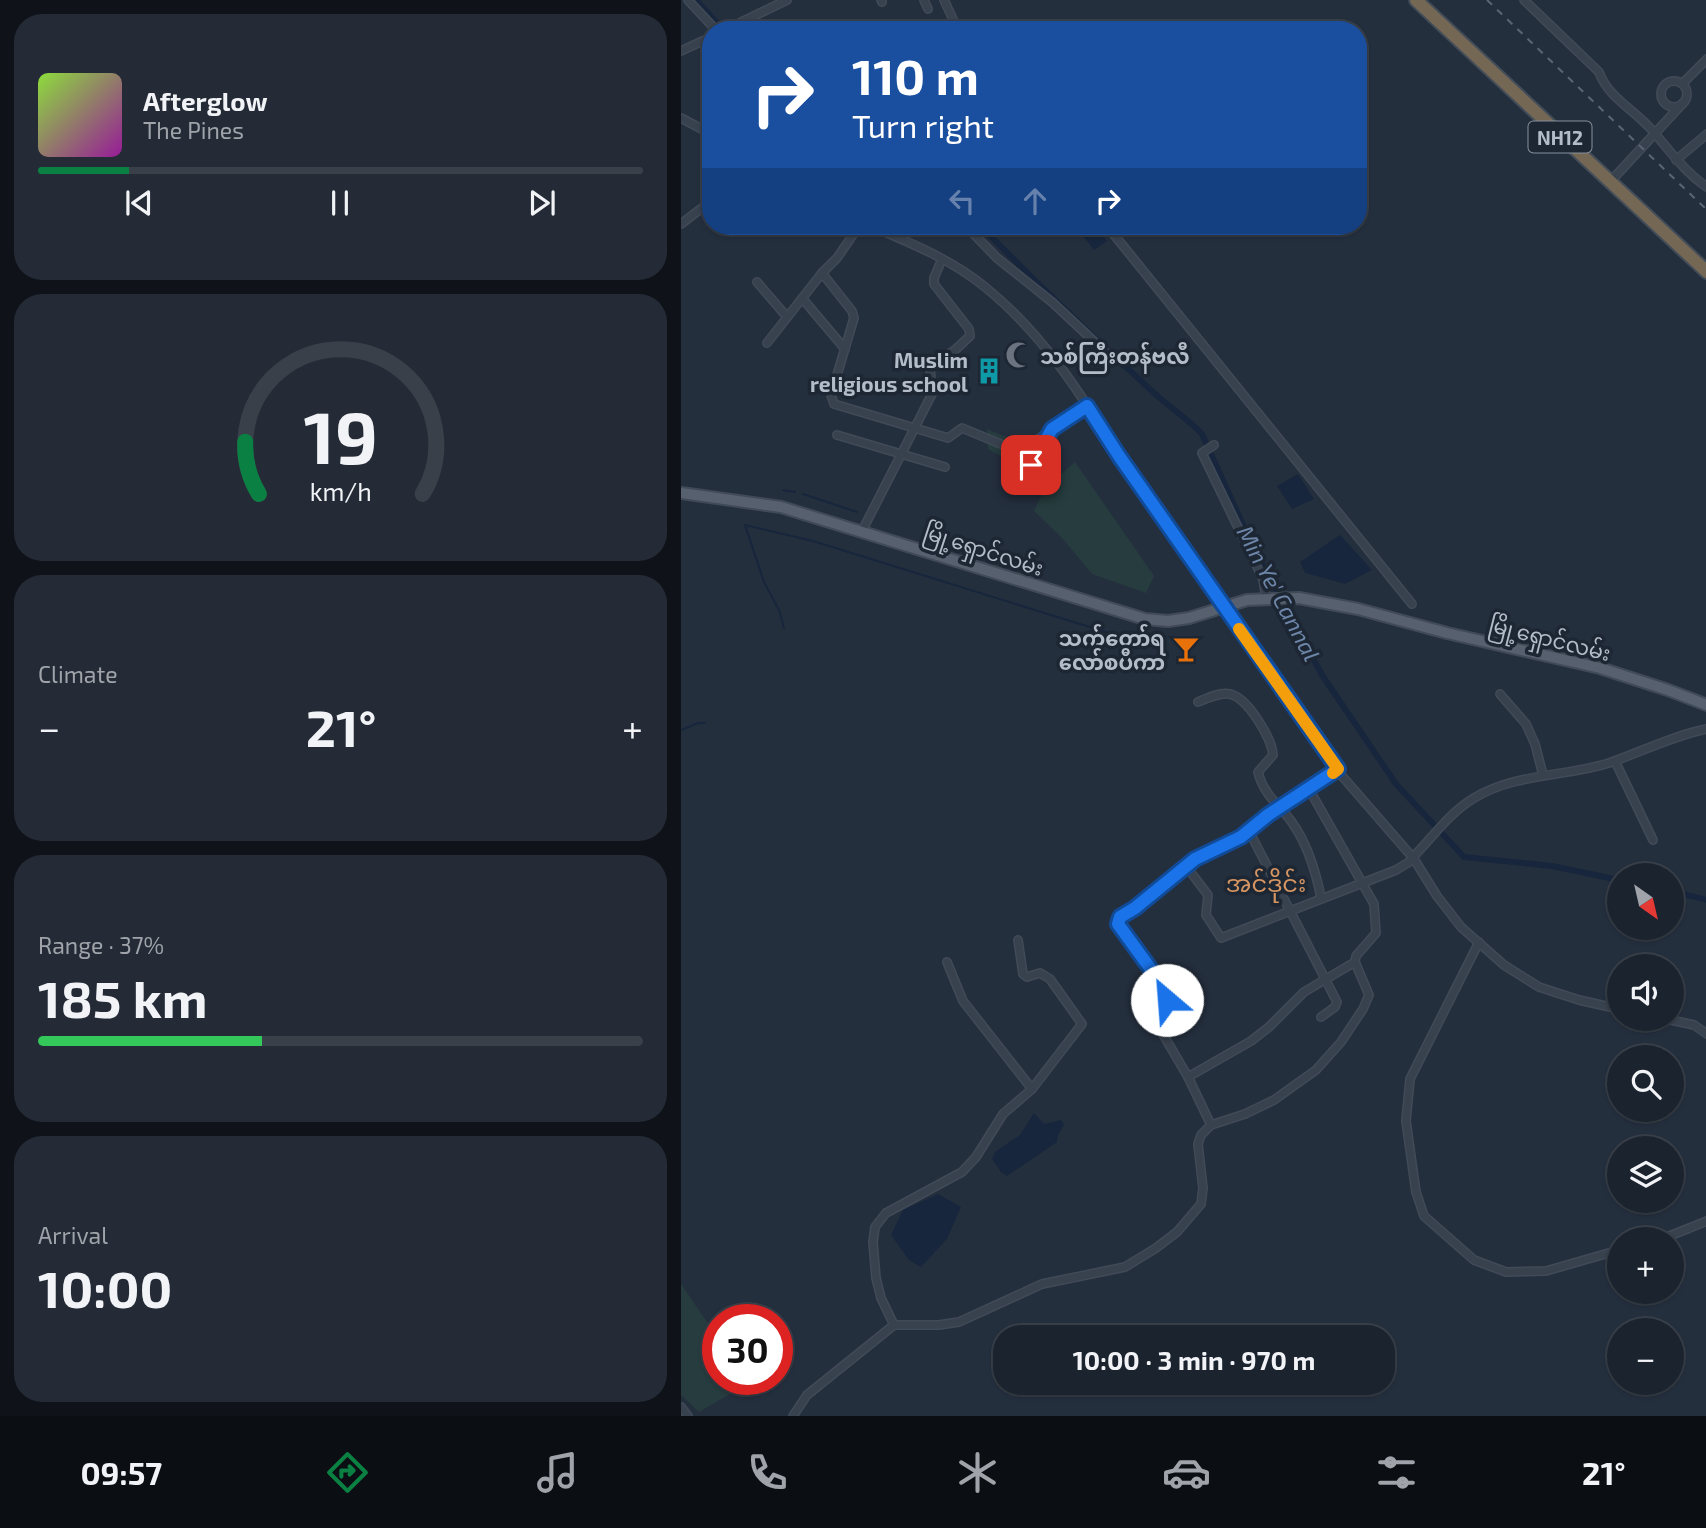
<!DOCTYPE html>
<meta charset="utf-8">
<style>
body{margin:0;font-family:"Exo 2","Noto Sans Myanmar",sans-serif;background:#242b36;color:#f1f3f6;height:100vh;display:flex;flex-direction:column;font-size:26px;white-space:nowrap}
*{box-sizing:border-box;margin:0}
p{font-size:23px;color:#a0a4aa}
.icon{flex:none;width:38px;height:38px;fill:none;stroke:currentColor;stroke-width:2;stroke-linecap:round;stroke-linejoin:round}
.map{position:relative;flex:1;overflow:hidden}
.panel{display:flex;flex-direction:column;gap:14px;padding:14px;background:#0f1319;width:681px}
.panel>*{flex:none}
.guide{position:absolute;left:21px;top:21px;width:665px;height:214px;border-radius:28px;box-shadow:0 2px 5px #0004,0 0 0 2px #39404a;background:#1a4fa0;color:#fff;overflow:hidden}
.needle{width:46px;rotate:146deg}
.controls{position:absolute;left:926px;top:863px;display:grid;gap:14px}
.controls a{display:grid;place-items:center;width:77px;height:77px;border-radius:50%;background:#1b232e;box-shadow:0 2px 5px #0004,0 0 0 2px #39404a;font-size:35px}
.speed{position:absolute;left:21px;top:1304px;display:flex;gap:14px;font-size:35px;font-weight:700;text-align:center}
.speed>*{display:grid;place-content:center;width:91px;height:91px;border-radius:50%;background:#1b232e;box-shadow:0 2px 5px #0004,0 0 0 2px #39404a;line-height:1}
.speed .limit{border:10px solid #d22;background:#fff;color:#111}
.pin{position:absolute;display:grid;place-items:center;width:60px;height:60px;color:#fff;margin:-30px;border-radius:14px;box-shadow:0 4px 10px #0006}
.me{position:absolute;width:77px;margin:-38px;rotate:333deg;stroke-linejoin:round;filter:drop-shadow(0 0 5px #0008)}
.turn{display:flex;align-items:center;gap:24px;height:147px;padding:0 35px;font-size:32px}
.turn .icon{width:91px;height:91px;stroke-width:2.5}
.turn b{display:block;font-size:49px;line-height:60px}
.lanes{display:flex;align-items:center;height:66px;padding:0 35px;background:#0003;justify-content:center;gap:35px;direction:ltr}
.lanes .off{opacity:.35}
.big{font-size:52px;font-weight:700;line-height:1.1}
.panel .card{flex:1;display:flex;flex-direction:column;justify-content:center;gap:10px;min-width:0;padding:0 24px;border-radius:28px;background:#242b36}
.panel .dial{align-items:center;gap:0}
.dial svg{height:182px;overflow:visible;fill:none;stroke:#39404a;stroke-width:7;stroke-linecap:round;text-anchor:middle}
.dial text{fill:#f1f3f6;stroke:none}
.song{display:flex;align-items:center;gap:21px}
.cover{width:84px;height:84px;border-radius:10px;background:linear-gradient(135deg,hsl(90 70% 55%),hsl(300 70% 35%))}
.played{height:7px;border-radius:4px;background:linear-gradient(90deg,#0b8043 15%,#39404a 15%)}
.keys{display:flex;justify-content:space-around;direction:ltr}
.heat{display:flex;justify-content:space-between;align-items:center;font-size:38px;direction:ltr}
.charge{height:10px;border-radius:5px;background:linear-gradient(90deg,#34c759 37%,#39404a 0)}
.trip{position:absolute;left:312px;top:1325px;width:402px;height:70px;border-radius:28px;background:#1b232e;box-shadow:0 2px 5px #0004,0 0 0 2px #39404a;font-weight:700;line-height:70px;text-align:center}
.menu{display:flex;height:112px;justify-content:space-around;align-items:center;background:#0b0e12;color:#a0a4aa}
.menu .icon{width:49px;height:49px}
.menu .current{color:#0b8043}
.menu b{font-size:32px;color:#f1f3f6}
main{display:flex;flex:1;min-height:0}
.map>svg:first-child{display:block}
.green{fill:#263c3f}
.water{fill:#17263c}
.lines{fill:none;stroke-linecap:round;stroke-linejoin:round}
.stream{stroke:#17263c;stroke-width:2}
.canal{stroke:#17263c;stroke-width:6}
.street-casing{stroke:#414a57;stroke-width:10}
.primary-casing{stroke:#414a57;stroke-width:14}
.highway-casing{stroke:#434c59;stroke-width:16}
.street{stroke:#38414e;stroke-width:7}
.primary{stroke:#56606e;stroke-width:10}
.highway{stroke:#746855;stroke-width:12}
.rail{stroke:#5a6575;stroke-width:2;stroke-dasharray:7 7;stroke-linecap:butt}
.route-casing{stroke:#114b97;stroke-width:18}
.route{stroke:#1a73e8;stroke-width:12}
.slow{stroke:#f59e0b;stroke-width:12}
.labels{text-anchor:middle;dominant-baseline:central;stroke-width:7;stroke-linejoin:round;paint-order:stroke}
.shield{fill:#1d2633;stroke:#878f9c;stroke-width:2}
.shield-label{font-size:19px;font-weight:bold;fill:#b4bcc9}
.poi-label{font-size:21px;font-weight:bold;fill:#b4bcc9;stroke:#1d2633;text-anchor:end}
.street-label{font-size:21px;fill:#b4bcc9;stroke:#1d2633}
.water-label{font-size:23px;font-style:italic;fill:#6d86a8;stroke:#1d2633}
.quarter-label{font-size:24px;fill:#d59563;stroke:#1d2633}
</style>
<main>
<section class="panel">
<div class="card">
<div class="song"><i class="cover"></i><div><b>Afterglow</b><p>The Pines</p></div></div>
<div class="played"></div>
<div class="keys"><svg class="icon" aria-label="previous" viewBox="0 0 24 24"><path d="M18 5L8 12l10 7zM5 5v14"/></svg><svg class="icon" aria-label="pause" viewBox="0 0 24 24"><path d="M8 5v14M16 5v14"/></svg><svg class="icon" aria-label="next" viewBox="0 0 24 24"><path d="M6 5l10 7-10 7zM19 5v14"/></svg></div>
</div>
<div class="card dial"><svg viewBox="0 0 100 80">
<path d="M14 69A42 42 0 1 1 86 69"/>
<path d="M14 69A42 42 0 0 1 8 46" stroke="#0b8043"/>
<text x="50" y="56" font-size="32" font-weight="700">19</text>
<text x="50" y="72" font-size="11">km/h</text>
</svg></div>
<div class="card"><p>Climate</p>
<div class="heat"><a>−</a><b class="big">21°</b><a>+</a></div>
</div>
<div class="card"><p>Range · 37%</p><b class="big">185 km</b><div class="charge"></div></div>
<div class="card"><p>Arrival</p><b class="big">10:00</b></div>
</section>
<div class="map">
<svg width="1026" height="1416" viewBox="0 0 1026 1416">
<rect width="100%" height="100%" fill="#242f3e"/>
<g class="green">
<path d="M 306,429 L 335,441 L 325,459 L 307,449 Z"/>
<path d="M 394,462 L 473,576 L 465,593 L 411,574 L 381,538 L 353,511 L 364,488 Z"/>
<path d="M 0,1284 L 37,1338 L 37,1379 L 65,1379 L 68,1383 L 18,1412 L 0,1395 Z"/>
</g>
<g class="water">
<path d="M 394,226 L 414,226 L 426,241 L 413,250 Z"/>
<path d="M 617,474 L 633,499 L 611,509 L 596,486 Z"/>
<path d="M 659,535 L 691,570 L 664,584 L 624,573 L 619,562 Z"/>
<path d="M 353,1113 L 363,1124 L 380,1120 L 383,1125 L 377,1135 L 376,1142 L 326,1176 L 320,1172 L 311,1159 L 314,1152 L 339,1135 Z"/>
<path d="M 257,1194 L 280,1207 L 266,1239 L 240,1267 L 228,1260 L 210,1235 L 222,1210 Z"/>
</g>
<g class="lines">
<g class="stream">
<path d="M 102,490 L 114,492"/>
<path d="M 122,494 L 176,512"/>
<path d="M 103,628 L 98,610 L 83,582 L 64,525 L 132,541 L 457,642"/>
<path d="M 0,730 L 17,723 L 24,723"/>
</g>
<g class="canal">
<path d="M 15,0 L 36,23 L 65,30"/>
<path d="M 300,226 C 355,283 413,338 472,392 C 488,407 506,418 521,434 L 572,547 L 641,675 L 715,784 L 783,857 L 871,866 L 938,880"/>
<path d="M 990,891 L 1026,900"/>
</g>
<g class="street-casing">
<g id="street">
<path d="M 7,0 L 35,30"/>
<path d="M 200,0 L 201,2"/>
<path d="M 243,0 L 247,9"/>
<path d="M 263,0 L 277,30"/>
<path d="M 843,0 L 918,72 C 926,96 953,110 969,128 C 987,148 1002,171 1026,187"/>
<path d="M 63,22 L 80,30"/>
<path d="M 44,30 L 106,0"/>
<path d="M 0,51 L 30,37"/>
<circle cx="993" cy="94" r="13"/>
<path d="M 1001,84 L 1026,59"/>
<path d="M 25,91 L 30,85"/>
<path d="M 0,118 L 30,134"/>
<path d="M 995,160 L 1026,134"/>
<path d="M 929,182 L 1002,103"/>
<path d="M 0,224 L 30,201"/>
<path d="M 190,226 C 230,243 271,260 304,287 C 361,333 401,395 438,456 L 661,776 L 733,859 L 756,896 L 780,927 L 823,965 L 858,987 L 898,1000 L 938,1009"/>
<path d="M 285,226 L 316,258 L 371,302 L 433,360"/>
<path d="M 426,226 L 731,604"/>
<path d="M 141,273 L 171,311 L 173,318 L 150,395 L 153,404 L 267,438 L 281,428 L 339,452 L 371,429"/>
<path d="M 76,282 L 106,317"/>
<path d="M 121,298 L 164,349"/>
<path d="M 86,343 L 141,273 L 156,258 L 178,226"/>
<path d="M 156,435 L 264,467"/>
<path d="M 533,445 L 521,453 L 582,579 L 585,598"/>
<path d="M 350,465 L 371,429 L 406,406"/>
<path d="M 181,531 L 251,394 L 249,367 L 275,349 L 289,336 L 288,329 L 253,284 L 253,278 L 261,259"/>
<path d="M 819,694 L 845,724 L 854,744 L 862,775"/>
<path d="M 517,702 C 526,698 539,692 549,694 C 567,698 591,739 592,755 L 577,772 C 583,796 598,804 610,821 C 626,843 635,872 640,898"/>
<path d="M 934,761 L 972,840"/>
<path d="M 568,831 L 656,1002 L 654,1007 L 640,1017"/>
<path d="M 732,857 C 752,837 768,813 793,798 C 834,773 884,777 928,763 C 957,753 997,734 1026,729"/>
<path d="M 505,866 L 527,895 L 525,915 L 540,938 L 715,870 L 733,859"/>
<path d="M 798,942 L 729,1079 L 725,1121 L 735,1192 L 743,1216 L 793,1260 L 825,1272 L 865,1271 L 938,1250"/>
<path d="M 266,962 L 282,1001 L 351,1089"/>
<path d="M 981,1018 L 1013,1025 L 1026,1034"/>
<path d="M 507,1077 L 570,1041 L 588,1027 L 623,992 L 674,962"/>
<path d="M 530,1125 L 507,1077 L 483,1036 L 490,1014 L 482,986 L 437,924 L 439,917 L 454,908 L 515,859 L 560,837 L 587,815 L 657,770"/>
<path d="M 981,1239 L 1026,1221"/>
<path d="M 213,1325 L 200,1298 L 195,1278 L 192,1242 L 194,1227 L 205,1213 L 281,1172 L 295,1157 L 322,1114 L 351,1089 L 401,1024 L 369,979 L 359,973 L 346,977 L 342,974 L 337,940"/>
<path d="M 0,1407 L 7,1416"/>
<path d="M 112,1416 L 126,1395 L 213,1325 L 258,1325 L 278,1322 L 361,1284 L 444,1267 L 475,1248 L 496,1232 L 520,1204 L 522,1188 L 517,1144 L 520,1135 L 530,1125 L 564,1114 L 593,1100 L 635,1070 L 660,1042 L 682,1009 L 688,995 L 674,962 L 675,956 L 695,933 L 693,904 L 628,789"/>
</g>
</g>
<g class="primary-casing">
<path id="primary" d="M 0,493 L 100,507 L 464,619 L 487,621 L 508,618 L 566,600 L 618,598 L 677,609 L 766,633 L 919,668 L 987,690 L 1026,705"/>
</g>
<g class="highway-casing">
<path id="highway" d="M 735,0 L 1026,272"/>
</g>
<use href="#street" class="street"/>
<use href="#primary" class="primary"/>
<use href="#highway" class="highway"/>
<path class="rail" d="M 806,0 L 1026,210"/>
</g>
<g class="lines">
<g class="route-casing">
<path id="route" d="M 350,465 L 371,429 L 406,406 L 438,456 L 657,769 L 587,815 L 560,837 L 514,859 L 454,908 L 439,917 L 437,924 L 482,986 L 486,1000"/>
</g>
<use href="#route" class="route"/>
<path class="slow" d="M 558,629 L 657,769 L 652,773"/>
</g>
<defs>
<g id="mosque-bare" transform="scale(2.1)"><path d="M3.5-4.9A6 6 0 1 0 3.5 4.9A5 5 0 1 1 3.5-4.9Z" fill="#6b7280" stroke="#1d2633" stroke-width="2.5" paint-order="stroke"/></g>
<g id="building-bare" transform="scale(2.1)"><path d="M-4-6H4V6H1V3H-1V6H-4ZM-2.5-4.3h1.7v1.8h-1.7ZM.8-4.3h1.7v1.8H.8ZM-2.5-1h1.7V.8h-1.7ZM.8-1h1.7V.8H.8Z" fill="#0f9aa8" stroke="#1d2633" stroke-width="2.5" paint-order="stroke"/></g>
<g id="bar-bare" transform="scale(2.1)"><path d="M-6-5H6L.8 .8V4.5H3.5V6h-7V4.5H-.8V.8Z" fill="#e8710a" stroke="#1d2633" stroke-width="2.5" paint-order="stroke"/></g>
</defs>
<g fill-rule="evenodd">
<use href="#mosque-bare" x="338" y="355"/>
<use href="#building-bare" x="308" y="371"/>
<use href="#bar-bare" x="505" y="649"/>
</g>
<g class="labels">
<rect class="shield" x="847.5" y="121.5" width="63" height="31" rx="5"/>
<g class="shield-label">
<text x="879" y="137">NH12</text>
</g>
<g class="poi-label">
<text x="359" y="355" text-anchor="start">သစ်ကြီးတန်ဗလီ</text>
<text x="287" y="359">Muslim<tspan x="287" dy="24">religious school</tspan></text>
<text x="484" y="637">သက်တော်ရ<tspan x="484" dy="24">လော်စပီကာ</tspan></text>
</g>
<g class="street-label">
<text transform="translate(303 549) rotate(18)">မြို့ရှောင်လမ်း</text>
<text transform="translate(869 638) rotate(14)">မြို့ရှောင်လမ်း</text>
</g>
<g class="water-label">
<text transform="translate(598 593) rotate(62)">Min Ye' Cannal</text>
</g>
<g class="quarter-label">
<text x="585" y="882">အင်ဒိုင်း</text>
</g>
</g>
</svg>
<div class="controls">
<a><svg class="needle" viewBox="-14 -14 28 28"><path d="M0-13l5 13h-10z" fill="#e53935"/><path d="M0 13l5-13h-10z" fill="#a0a4aa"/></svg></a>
<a><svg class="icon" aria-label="sound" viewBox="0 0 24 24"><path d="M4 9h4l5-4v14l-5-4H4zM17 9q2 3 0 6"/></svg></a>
<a><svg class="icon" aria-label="search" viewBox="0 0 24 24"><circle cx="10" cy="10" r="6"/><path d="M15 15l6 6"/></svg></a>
<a><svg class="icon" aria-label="layers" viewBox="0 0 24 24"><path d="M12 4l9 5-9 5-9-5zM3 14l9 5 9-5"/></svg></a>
<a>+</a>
<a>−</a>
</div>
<div class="speed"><div class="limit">30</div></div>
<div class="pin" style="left:350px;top:465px;background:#d93025"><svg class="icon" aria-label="arrive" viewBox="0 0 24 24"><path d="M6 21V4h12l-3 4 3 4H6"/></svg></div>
<svg class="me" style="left:486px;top:1000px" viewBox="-20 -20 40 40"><circle r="19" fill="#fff"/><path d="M0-13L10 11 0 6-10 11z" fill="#1a73e8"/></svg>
<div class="trip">10:00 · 3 min · 970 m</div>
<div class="guide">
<div class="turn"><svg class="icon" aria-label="right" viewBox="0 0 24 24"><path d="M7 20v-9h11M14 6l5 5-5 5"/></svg><div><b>110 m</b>Turn right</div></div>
<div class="lanes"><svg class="icon off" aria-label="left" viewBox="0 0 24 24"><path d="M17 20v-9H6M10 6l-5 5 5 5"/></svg><svg class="icon off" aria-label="ahead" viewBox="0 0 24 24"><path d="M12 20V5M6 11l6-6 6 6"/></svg><svg class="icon" aria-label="right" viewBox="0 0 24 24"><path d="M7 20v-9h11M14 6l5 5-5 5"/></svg></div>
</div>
</div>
</main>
<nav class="menu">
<b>09:57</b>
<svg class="icon current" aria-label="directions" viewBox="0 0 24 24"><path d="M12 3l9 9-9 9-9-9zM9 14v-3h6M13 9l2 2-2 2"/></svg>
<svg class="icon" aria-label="music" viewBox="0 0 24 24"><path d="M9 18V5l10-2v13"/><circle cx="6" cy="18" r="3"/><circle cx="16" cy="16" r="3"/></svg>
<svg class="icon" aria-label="phone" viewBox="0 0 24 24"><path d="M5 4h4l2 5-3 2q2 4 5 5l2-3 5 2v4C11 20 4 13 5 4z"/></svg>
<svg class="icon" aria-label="climate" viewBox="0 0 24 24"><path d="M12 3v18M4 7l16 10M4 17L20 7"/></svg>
<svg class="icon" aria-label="car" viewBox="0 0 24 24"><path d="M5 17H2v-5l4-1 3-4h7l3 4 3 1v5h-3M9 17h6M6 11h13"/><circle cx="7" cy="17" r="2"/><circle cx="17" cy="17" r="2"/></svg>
<svg class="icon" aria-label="filters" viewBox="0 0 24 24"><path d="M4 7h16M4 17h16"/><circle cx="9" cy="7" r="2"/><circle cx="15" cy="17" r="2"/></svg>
<b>21°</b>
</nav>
